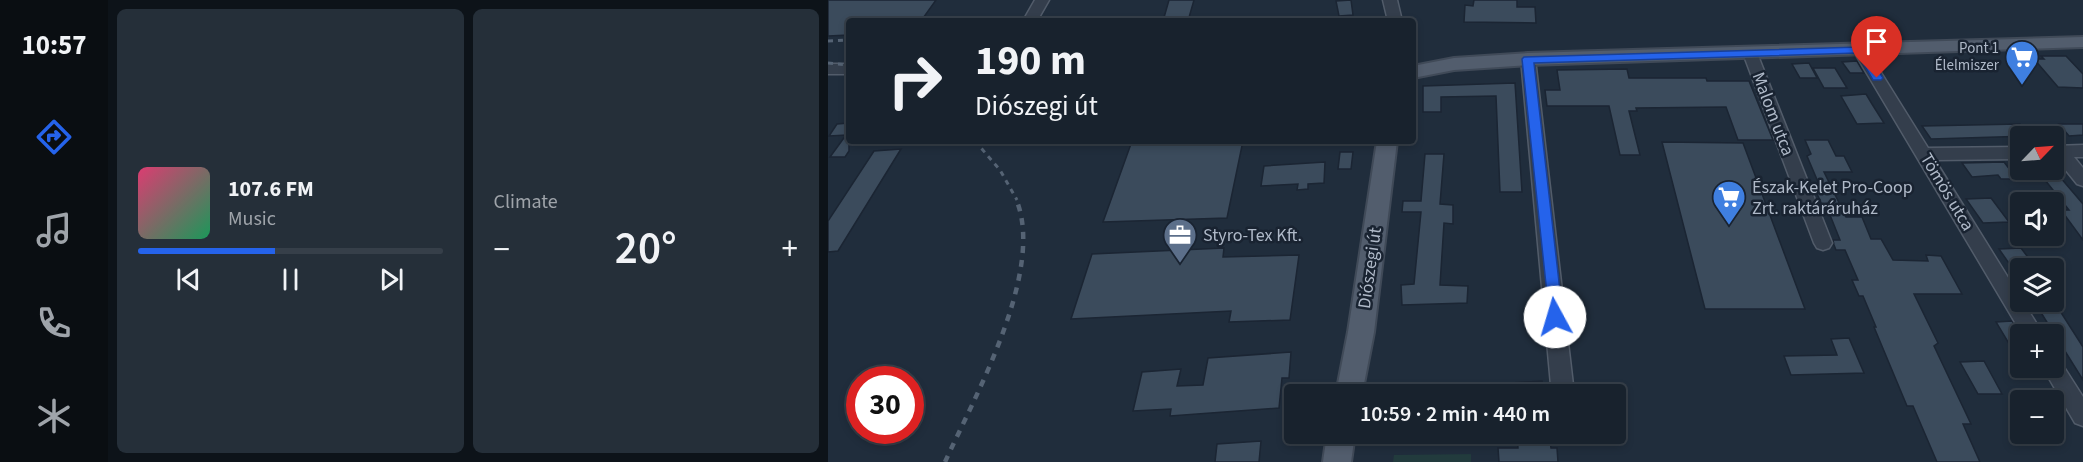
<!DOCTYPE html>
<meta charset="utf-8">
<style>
body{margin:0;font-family:"Source Sans 3",sans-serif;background:#252f39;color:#f1f3f6;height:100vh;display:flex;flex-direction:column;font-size:22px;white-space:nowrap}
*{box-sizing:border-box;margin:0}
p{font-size:20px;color:#9fa4aa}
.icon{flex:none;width:33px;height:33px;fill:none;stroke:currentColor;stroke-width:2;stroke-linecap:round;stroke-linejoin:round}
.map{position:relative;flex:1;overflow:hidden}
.sheet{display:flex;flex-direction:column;gap:9px;padding:9px;background:#0d1319;width:720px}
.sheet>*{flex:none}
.banner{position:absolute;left:18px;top:18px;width:570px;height:126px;border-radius:6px;box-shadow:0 3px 9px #0003,0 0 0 2px #363f49;background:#18222d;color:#f1f3f6;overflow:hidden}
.needle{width:39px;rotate:65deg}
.buttons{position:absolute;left:1182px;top:126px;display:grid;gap:12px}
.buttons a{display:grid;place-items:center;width:54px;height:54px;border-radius:6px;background:#18222d;box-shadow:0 3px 9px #0003,0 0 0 2px #363f49;font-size:30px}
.speed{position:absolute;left:18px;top:366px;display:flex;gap:12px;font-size:30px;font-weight:700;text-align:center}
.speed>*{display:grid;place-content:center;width:78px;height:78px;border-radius:50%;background:#18222d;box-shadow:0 3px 9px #0003,0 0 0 2px #363f49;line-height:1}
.speed .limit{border:9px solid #d22;background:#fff;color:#111}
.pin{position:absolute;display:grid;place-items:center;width:51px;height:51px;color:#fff;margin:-62px -26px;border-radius:50% 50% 50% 0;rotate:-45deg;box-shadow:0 0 6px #0007}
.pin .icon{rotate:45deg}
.me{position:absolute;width:66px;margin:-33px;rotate:354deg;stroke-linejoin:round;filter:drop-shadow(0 0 4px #0008)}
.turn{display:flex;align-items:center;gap:21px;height:126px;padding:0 30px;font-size:27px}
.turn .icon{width:78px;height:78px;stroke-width:2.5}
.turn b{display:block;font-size:42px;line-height:51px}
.big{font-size:45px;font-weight:600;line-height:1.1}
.sheet .tile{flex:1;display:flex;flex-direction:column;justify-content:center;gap:9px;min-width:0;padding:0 21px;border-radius:9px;background:#252f39}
.song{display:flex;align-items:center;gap:18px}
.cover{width:72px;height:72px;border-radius:9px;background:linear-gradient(135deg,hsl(340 70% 55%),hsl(150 70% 35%))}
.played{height:6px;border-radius:3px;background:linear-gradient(90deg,#2563eb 45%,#363f49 45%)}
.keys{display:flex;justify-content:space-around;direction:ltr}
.heat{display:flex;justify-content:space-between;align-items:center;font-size:33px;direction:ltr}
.sheet .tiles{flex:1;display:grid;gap:9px;grid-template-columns:repeat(2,1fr)}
.trip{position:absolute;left:456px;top:384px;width:342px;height:60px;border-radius:6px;background:#18222d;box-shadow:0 3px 9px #0003,0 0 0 2px #363f49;font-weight:600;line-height:60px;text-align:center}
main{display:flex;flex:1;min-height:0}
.dock{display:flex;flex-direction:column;width:108px;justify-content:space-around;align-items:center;background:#0a0e12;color:#9fa4aa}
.dock .icon{width:42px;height:42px}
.dock .active{color:#2563eb}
.dock b{font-size:27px;color:#f1f3f6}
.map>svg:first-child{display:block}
.green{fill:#223b3d}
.building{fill:#3b4b5c;stroke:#1b2533;stroke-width:1.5}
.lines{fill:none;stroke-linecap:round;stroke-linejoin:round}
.minor-casing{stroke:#525c6a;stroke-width:3}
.major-casing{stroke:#404a58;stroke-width:4}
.minor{fill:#343e4c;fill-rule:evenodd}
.major{fill:#525d6d;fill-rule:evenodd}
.rail-far1{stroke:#556374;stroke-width:3;stroke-dasharray:5 5;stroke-linecap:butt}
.rail{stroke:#556374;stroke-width:4.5;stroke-dasharray:7 7;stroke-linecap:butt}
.route{fill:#2563eb;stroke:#184099;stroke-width:1.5}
.labels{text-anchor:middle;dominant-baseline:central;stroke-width:5;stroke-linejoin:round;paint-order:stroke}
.far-poi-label{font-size:15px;fill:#afb9c8;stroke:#192331;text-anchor:end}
.street-label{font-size:18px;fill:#afb9c8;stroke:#192331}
.poi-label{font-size:18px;fill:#afb9c8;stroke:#192331;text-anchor:start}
</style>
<main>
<nav class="dock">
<b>10:57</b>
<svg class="icon active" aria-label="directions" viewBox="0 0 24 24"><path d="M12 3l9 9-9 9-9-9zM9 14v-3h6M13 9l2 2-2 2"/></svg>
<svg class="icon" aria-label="music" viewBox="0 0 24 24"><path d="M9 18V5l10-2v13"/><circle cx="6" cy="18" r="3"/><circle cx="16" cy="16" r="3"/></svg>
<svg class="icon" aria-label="phone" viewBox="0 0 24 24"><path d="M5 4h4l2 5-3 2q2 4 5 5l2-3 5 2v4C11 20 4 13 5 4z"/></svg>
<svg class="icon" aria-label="climate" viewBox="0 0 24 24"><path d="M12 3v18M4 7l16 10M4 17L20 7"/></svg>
</nav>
<section class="sheet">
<div class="tiles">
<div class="tile">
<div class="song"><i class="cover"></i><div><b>107.6 FM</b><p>Music</p></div></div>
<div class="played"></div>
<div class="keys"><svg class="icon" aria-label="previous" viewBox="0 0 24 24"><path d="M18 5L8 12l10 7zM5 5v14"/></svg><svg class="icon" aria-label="pause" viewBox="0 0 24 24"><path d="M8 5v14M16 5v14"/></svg><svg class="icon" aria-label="next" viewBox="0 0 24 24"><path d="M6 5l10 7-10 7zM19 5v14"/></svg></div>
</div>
<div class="tile"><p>Climate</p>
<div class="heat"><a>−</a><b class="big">20°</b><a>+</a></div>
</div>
</div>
</section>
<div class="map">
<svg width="1255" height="462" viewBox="0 0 1255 462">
<rect width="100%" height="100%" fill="#202d3c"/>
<path class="green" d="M 643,454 L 643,462 L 565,462 L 566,455 Z"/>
<g class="building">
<path d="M 0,0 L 108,0 L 93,21 L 21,21 L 21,35 L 0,36 Z"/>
<path d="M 341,0 L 366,0 L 360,21 L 335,21 Z"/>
<path d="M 523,0 L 525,15 L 511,16 L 508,1 Z"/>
<path d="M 646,0 L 689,0 L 689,7 L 707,7 L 708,23 L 636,22 L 637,5 L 645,6 Z"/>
<path d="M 1213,56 L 1238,56 L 1255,74 L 1255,88 L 1230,87 L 1206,59 L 1216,59 Z"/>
<path d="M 1029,61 L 1036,73 L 1022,73 L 1014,62 Z"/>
<path d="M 981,63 L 989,78 L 972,78 L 964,64 Z"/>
<path d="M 985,68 L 1007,68 L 1019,88 L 996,88 Z"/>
<path d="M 799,69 L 801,78 L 878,78 L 879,81 L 921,81 L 945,140 L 910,140 L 898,107 L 808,108 L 809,111 L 801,111 L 812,155 L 792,155 L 781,106 L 719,106 L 717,90 L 732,90 L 729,70 Z"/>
<path d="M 687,83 L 694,192 L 672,192 L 668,96 L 613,97 L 613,112 L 595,112 L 595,86 Z"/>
<path d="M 1038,94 L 1044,104 L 1056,123 L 1029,124 L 1013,96 Z"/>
<path d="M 21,123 L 21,151 L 17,157 L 2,157 L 18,135 L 1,136 L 9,124 Z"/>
<path d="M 1192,124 L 1202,136 L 1103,139 L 1094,126 Z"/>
<path d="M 1231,124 L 1255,124 L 1255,135 L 1241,136 Z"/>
<path d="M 977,140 L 1000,140 L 1008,156 L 1016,156 L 1024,172 L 996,172 L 1018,217 L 1034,217 L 1043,239 L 1053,239 L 1065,260 L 1100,261 L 1098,255 L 1113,256 L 1134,294 L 1086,294 L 1110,343 L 1106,346 L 1143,424 L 1135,424 L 1152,462 L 1109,462 L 1085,406 L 1079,406 L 1046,327 L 1048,327 L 1035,296 L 1031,296 L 1024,280 L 1030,280 L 1017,250 L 1008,250 L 1006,245 L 1005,240 L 1012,240 L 998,205 L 994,205 L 987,189 L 993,189 L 979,156 L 983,154 Z"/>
<path d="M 304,141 L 415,141 L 399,218 L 275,222 Z"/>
<path d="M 834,142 L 915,143 L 977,309 L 877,309 Z"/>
<path d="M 73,149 L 10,251 L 0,252 L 0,221 L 46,151 Z"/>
<path d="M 512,152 L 525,152 L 523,169 L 510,169 Z"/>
<path d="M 597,154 L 616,154 L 612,204 L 625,205 L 625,224 L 616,223 L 612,285 L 640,286 L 639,303 L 574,305 L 573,285 L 586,284 L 593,212 L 574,212 L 575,201 L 593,201 Z"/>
<path d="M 497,162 L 496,183 L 480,184 L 480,189 L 469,190 L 470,184 L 433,186 L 436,166 Z"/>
<path d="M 1176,162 L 1189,179 L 1173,179 L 1170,175 L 1144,177 L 1134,163 Z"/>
<path d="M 1209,170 L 1226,170 L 1255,204 L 1255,240 L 1233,210 L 1241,210 Z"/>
<path d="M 1163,198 L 1181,222 L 1155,223 L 1138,199 Z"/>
<path d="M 396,248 L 395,257 L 471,255 L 462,320 L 401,322 L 403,311 L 243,319 L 264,254 Z"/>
<path d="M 1193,248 L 1205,264 L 1192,265 L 1192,279 L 1171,249 Z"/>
<path d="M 1207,303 L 1227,303 L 1255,347 L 1255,380 Z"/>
<path d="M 1184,321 L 1192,335 L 1192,362 L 1168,322 Z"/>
<path d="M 1021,338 L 1036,373 L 963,375 L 956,356 L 1009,355 L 1003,339 Z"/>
<path d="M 463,352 L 461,378 L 454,378 L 451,408 L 342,416 L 343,409 L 305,411 L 314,372 L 353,369 L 349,386 L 375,385 L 380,358 Z"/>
<path d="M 1156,361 L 1174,394 L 1150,394 L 1132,362 Z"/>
<path d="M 714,381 L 716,394 L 684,394 L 683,383 Z"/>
<path d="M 689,434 L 721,434 L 723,448 L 729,448 L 730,462 L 671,462 L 670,448 L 690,448 Z"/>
<path d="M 433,441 L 431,462 L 387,462 L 389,444 Z"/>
</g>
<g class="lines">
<g class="minor-casing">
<g id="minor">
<path d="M 207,0 L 221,0 L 209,21 L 195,21 Z"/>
<path d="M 555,0 L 569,0 L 574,21 L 560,21 Z"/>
<path d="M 1032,46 L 1037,47 L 1100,148 L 1192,147 L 1192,159 L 1107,160 L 1215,334 L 1194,334 L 1025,50 Z"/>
<path d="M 922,49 L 929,53 L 1004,243 L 1001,248 L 995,250 L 989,248 L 986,243 L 915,53 Z"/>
<path d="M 700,54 L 707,59 L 745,385 L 741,392 L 735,394 L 727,392 L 723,385 L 693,59 Z"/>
<rect x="0" y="64" width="21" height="10"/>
<path d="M 1255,145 L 1255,157 L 1246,157 L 1255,168 L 1255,186 L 1249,184 L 1228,158 L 1226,158 L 1226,146 Z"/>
<path d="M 1226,359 L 1232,361 L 1255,397 L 1255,426 L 1247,423 L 1215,368 L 1226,368 Z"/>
</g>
</g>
<g class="major-casing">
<g id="major">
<path d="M 1255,37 L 1255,47 L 700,65 L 626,70 L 585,78 L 585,66 L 626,58 L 700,53 Z"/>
<path d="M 549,141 L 569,141 L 546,332 L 534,394 L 508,394 L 520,332 Z"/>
<path d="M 499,434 L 527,434 L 523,462 L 495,462 Z"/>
</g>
</g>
<use href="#minor" class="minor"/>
<use href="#major" class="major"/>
<g class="rail-far1">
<path d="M 0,41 L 21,40"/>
<path d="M 0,63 L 21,65"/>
<path d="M 147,141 L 172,170 L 189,200"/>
</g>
<path class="rail" d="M 117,462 C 147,396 218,270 188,199"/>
</g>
<path class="route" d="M 1032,47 L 1036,48 L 1055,78 L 1053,80 L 1045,80 L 1029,53 L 706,63 L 735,317 L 733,322 L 727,324 L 722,322 L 694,59 L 696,57 Z"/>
<defs>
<g id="supermarket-pin" transform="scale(1.725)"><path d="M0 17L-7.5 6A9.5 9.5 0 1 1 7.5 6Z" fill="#3f7fe0" stroke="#192331"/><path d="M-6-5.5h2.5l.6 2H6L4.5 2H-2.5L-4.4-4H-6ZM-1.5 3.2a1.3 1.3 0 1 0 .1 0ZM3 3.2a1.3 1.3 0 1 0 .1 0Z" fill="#fff"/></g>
<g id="office-pin" transform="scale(1.725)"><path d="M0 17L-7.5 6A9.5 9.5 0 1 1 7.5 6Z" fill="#5c6f8a" stroke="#192331"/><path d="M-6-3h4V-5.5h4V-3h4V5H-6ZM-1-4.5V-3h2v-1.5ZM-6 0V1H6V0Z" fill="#fff"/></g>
</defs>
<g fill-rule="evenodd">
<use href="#supermarket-pin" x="1194" y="57"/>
<use href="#supermarket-pin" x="901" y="197"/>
<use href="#office-pin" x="352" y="235"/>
</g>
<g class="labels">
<g class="far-poi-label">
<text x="1171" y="48">Pont 1<tspan x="1171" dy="17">Élelmiszer</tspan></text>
</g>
<g class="street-label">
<text transform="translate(945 114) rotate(69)">Malom utca</text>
<text transform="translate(1119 192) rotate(59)">Tömös utca</text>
<text transform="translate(542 268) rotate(-82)">Diószegi út</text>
</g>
<g class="poi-label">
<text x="924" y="187">Észak-Kelet Pro-Coop<tspan x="924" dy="21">Zrt. raktáráruház</tspan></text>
<text x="375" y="235">Styro-Tex Kft.</text>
</g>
</g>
</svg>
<div class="buttons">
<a><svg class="needle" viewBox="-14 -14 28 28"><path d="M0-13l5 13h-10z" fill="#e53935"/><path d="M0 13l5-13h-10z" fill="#9fa4aa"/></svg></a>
<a><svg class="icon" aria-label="sound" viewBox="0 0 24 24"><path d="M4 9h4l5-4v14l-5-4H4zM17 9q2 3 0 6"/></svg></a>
<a><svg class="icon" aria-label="layers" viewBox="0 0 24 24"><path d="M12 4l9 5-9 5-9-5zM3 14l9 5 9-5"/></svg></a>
<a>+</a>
<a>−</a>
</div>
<div class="speed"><div class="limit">30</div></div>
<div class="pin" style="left:1049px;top:78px;background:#d93025"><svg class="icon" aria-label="arrive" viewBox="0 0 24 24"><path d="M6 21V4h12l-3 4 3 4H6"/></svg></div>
<svg class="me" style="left:727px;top:317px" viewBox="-20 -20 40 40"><circle r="19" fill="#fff"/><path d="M0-13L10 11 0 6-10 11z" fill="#2563eb"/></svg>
<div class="trip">10:59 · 2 min · 440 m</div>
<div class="banner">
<div class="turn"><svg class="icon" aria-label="right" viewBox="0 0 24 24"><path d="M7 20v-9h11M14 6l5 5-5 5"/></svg><div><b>190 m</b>Diószegi út</div></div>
</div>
</div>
</main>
